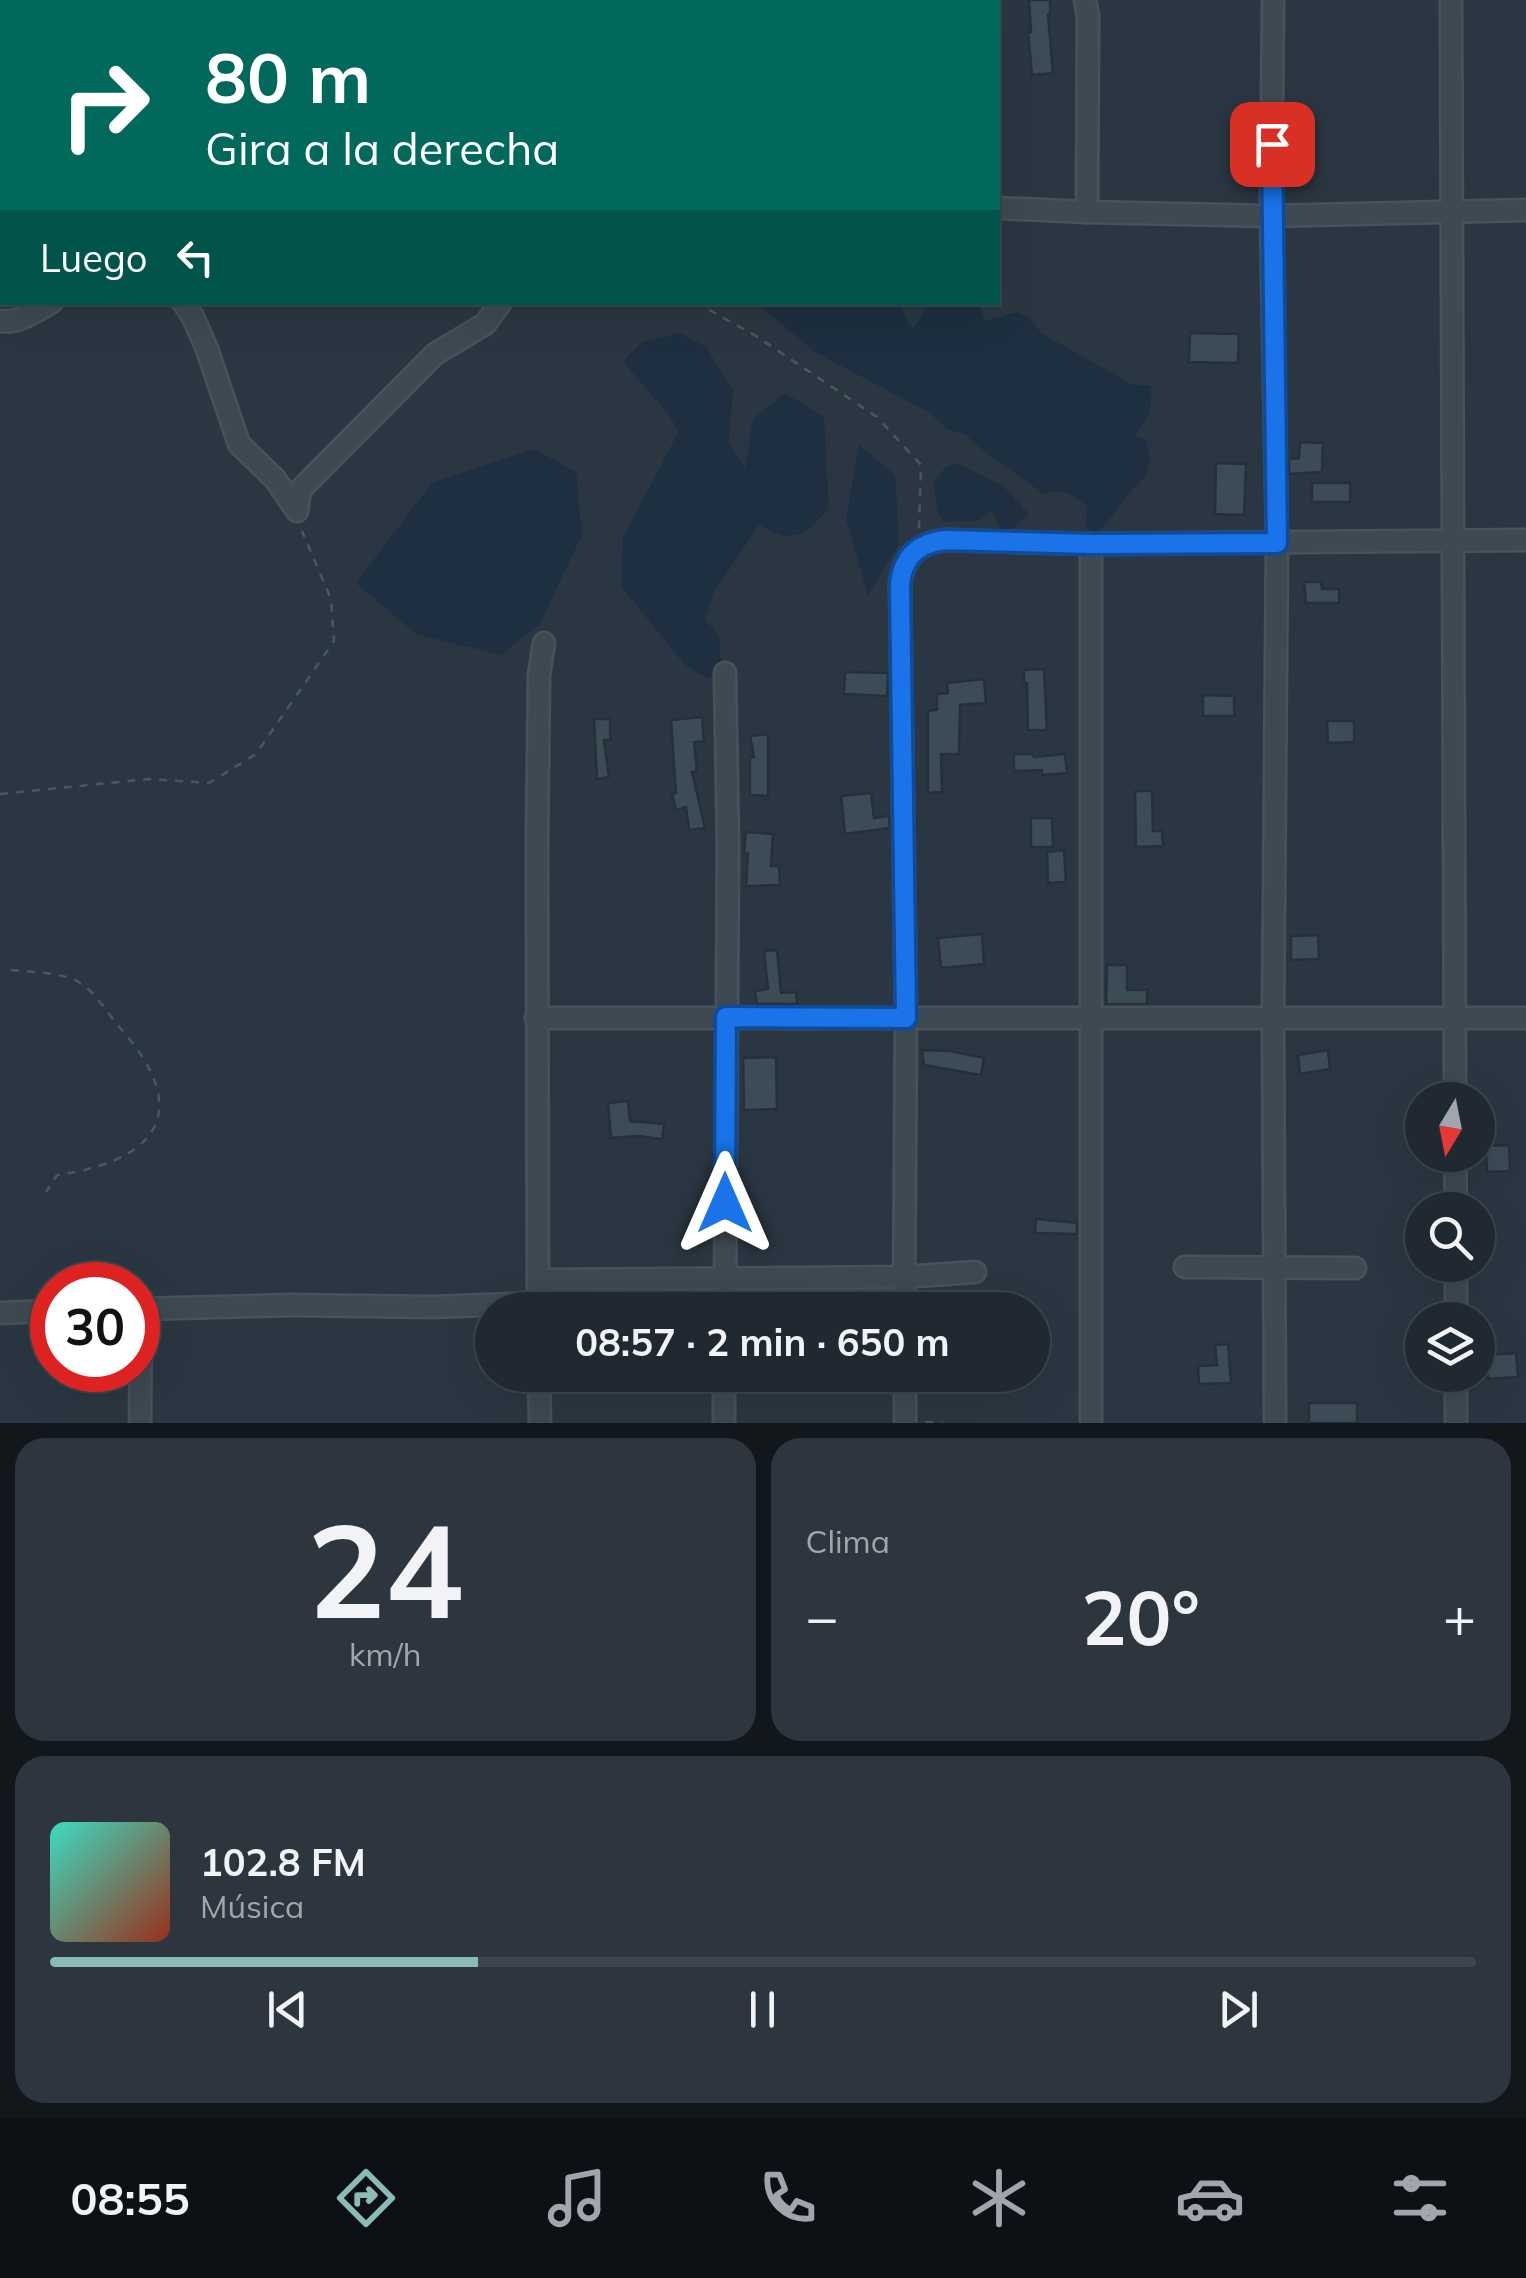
<!DOCTYPE html>
<html lang="es">
<meta charset="utf-8">
<style>
body{margin:0;font-family:Mulish,sans-serif;background:#2d353e;color:#f1f3f6;height:100vh;display:flex;flex-direction:column;font-size:38px;white-space:nowrap}
*{box-sizing:border-box;margin:0}
p{font-size:32px;color:#a2a6ac}
.icon{flex:none;width:55px;height:55px;fill:none;stroke:currentColor;stroke-width:2;stroke-linecap:round;stroke-linejoin:round}
.map{position:relative;height:1423px;overflow:hidden}
.drawer{display:flex;flex-direction:column;gap:15px;padding:15px;background:#12171c;flex:1}
.drawer>*{flex:none}
.top-card{position:absolute;left:0px;top:0px;width:1000px;height:305px;box-shadow:0 10px 40px #0002,0 0 0 2px #3d454d;background:#00695c;color:#fff;overflow:hidden}
.needle{width:65px;rotate:190deg}
.tools{position:absolute;left:1405px;top:1082px;display:grid;gap:20px}
.tools a{display:grid;place-items:center;width:90px;height:90px;border-radius:50%;background:#202932;box-shadow:0 10px 40px #0002,0 0 0 2px #3d454d;font-size:50px}
.speed{position:absolute;left:30px;top:1262px;display:flex;gap:20px;font-size:50px;font-weight:700;text-align:center}
.speed>*{display:grid;place-content:center;width:130px;height:130px;border-radius:50%;background:#202932;box-shadow:0 10px 40px #0002,0 0 0 2px #3d454d;line-height:1}
.speed .limit{border:15px solid #d22;background:#fff;color:#111}
.pin{position:absolute;display:grid;place-items:center;width:85px;height:85px;color:#fff;margin:-42px;border-radius:20px;box-shadow:0 5px 15px #0006}
.me{position:absolute;width:110px;margin:-55px;rotate:0deg;stroke-linejoin:round;filter:drop-shadow(0 0 8px #0008)}
.turn{display:flex;align-items:center;gap:35px;height:210px;padding:0 40px;font-size:45px}
.turn .icon{width:130px;height:130px;stroke-width:2.5}
.turn b{display:block;font-size:70px;line-height:85px}
.then{display:flex;align-items:center;height:95px;padding:0 40px;background:#0003;gap:20px;font-size:38px}
.big{font-size:75px;font-weight:700;line-height:1.1}
.drawer .widget{flex:1;display:flex;flex-direction:column;justify-content:center;gap:15px;min-width:0;padding:0 35px;border-radius:30px;background:#2d353e}
.drawer .dial{align-items:center;gap:0}
.dial b{font-size:130px;line-height:1}
.song{display:flex;align-items:center;gap:30px}
.cover{width:120px;height:120px;border-radius:15px;background:linear-gradient(135deg,hsl(170 70% 55%),hsl(10 70% 35%))}
.played{height:10px;border-radius:5px;background:linear-gradient(90deg,#8bbbb9 30%,#3d454d 30%)}
.keys{display:flex;justify-content:space-around;direction:ltr}
.heat{display:flex;justify-content:space-between;align-items:center;font-size:55px;direction:ltr}
.drawer .tiles{flex:1;display:grid;gap:15px;grid-template-columns:1fr 1fr}
.widget:last-child{grid-column:span 2}
.trip{position:absolute;left:475px;top:1292px;width:575px;height:100px;border-radius:50px;background:#202932;box-shadow:0 10px 40px #0002,0 0 0 2px #3d454d;font-weight:700;line-height:100px;text-align:center}
.menu{display:flex;height:160px;justify-content:space-around;align-items:center;background:#0d1014;color:#a2a6ac}
.menu .icon{width:70px;height:70px}
.menu .active{color:#8bbbb9}
.menu b{font-size:45px;color:#f1f3f6}
.map>svg:first-child{display:block}
.water{fill:#1d2f40}
.building{fill:#3c4c57;stroke:#253039;stroke-width:2.5}
.lines{fill:none;stroke-linecap:round;stroke-linejoin:round}
.minor-casing{stroke:#48525b;stroke-width:25}
.path{stroke:#455b5a;stroke-width:2.5;stroke-dasharray:8 8;stroke-linecap:butt}
.minor{stroke:#3e4952;stroke-width:20}
.route-casing{stroke:#114b97;stroke-width:25}
.route{stroke:#1a73e8;stroke-width:18}
</style>
<div class="map">
<svg width="1526" height="1423" viewBox="0 0 1526 1423">
<rect width="100%" height="100%" fill="#2a3742"/>
<g class="water">
<path d="M 757,303 L 900,303 L 907,322 L 914,328 L 926,308 L 944,303 L 979,304 L 985,321 L 1018,312 L 1031,319 L 1041,333 L 1133,385 L 1150,385 C 1154,403 1148,423 1134,435 L 1146,440 C 1149,451 1151,461 1147,472 C 1143,482 1132,489 1126,497 C 1115,511 1109,524 1093,534 L 1086,526 L 1087,506 C 1073,494 1062,488 1044,494 L 981,449 L 965,434 L 947,429 L 930,413 L 815,352 Z"/>
<path d="M 680,333 L 706,347 L 733,390 L 729,442 L 745,469 L 753,419 L 785,393 L 824,417 L 829,509 L 803,534 L 783,536 L 759,525 L 714,592 L 705,619 L 719,636 L 721,668 L 708,679 L 684,664 L 621,586 L 623,538 L 679,431 C 663,403 642,386 623,361 L 643,342 Z"/>
<path d="M 859,445 L 895,475 L 899,544 L 868,595 L 846,519 Z"/>
<path d="M 534,449 L 576,472 L 582,535 L 540,623 L 501,655 L 416,634 L 356,583 L 432,483 Z"/>
<path d="M 957,463 L 1003,486 L 1029,514 L 1012,530 L 1001,530 L 992,510 L 978,521 L 945,522 L 937,510 L 934,481 L 946,467 Z"/>
</g>
<g class="building">
<path d="M 1029,0 L 1050,0 L 1050,15 L 1048,15 L 1053,73 L 1032,75 L 1028,32 L 1031,32 Z"/>
<path d="M 1190,333 L 1239,334 L 1238,363 L 1189,362 Z"/>
<path d="M 1300,442 L 1323,443 L 1322,472 L 1289,474 L 1289,459 L 1299,458 Z"/>
<path d="M 1216,463 L 1246,464 L 1244,515 L 1215,514 Z"/>
<rect x="1312" y="483" width="38" height="19"/>
<path d="M 1304,582 L 1321,582 L 1322,589 L 1339,589 L 1339,603 L 1306,603 Z"/>
<path d="M 1044,669 L 1047,730 L 1028,730 L 1027,683 L 1024,683 L 1024,670 Z"/>
<path d="M 845,672 L 888,673 L 887,696 L 844,694 Z"/>
<path d="M 984,679 L 986,703 L 960,705 L 959,754 L 941,754 L 942,792 L 928,793 L 928,711 L 937,710 L 937,694 L 948,693 L 947,683 Z"/>
<path d="M 1203,695 L 1234,696 L 1234,716 L 1203,716 Z"/>
<path d="M 702,717 L 704,741 L 694,742 L 697,771 L 692,772 L 705,828 L 689,830 L 686,807 L 676,810 L 672,794 L 676,793 L 671,720 Z"/>
<path d="M 594,719 L 610,719 L 610,740 L 604,740 L 609,777 L 597,779 Z"/>
<path d="M 1327,721 L 1354,721 L 1354,742 L 1328,743 Z"/>
<path d="M 768,734 L 768,796 L 750,795 L 750,757 L 754,757 L 750,736 Z"/>
<path d="M 1014,754 L 1033,754 L 1034,757 L 1065,754 L 1067,773 L 1042,775 L 1042,770 L 1014,771 Z"/>
<path d="M 1135,791 L 1152,791 L 1153,831 L 1162,831 L 1163,846 L 1136,847 Z"/>
<path d="M 871,793 L 874,818 L 889,816 L 890,828 L 845,834 L 841,796 Z"/>
<path d="M 1031,818 L 1052,818 L 1053,847 L 1031,847 Z"/>
<path d="M 746,832 L 773,834 L 771,866 L 779,866 L 780,885 L 746,886 L 748,853 L 744,853 Z"/>
<path d="M 1064,850 L 1066,882 L 1048,883 L 1047,852 Z"/>
<path d="M 982,934 L 984,964 L 941,968 L 938,938 Z"/>
<path d="M 1318,935 L 1319,959 L 1291,960 L 1291,936 Z"/>
<path d="M 777,950 L 781,993 L 796,992 L 797,1004 L 757,1004 L 755,991 L 768,989 L 764,951 Z"/>
<path d="M 1107,965 L 1127,965 L 1127,990 L 1147,990 L 1147,1004 L 1106,1004 Z"/>
<path d="M 922,1050 L 950,1051 L 984,1058 L 981,1075 L 924,1065 Z"/>
<path d="M 1328,1050 L 1330,1069 L 1300,1074 L 1298,1055 Z"/>
<path d="M 776,1057 L 777,1109 L 744,1110 L 743,1058 Z"/>
<path d="M 628,1101 L 630,1121 L 664,1124 L 662,1139 L 638,1136 L 611,1138 L 608,1103 Z"/>
<path d="M 1509,1145 L 1510,1171 L 1487,1172 L 1486,1146 Z"/>
<path d="M 1036,1219 L 1077,1223 L 1077,1234 L 1035,1233 Z"/>
<path d="M 1228,1344 L 1231,1383 L 1199,1384 L 1198,1366 L 1217,1365 L 1215,1345 Z"/>
<path d="M 1516,1353 L 1518,1377 L 1488,1379 L 1487,1355 Z"/>
<rect x="1309" y="1403" width="48" height="20"/>
</g>
<g class="lines">
<g class="minor-casing">
<g id="minor">
<path d="M 659,0 L 659,2"/>
<path d="M 1085,0 L 1088,17 L 1087,212 L 1271,216 L 1526,210"/>
<path d="M 1273,0 L 1271,216 L 1277,543 L 1273,1018 L 1275,1423"/>
<path d="M 1451,0 L 1455,1100"/>
<path d="M 742,2 L 751,0"/>
<path d="M 998,208 L 1087,212"/>
<path d="M 183,302 L 193,317 L 207,349 L 239,444 L 275,479 L 297,511 L 300,490 L 435,354 L 485,324 L 501,302"/>
<path d="M 0,321 C 19,324 36,311 52,302"/>
<path d="M 536,1018 L 1526,1018"/>
<path d="M 1455,1155 L 1456,1210"/>
<path d="M 1456,1265 L 1456,1320"/>
<path d="M 1185,1267 L 1355,1268"/>
<path d="M 538,1280 L 904,1277 L 975,1272"/>
<path d="M 138,1309 L 290,1305 L 434,1307 L 538,1303"/>
<path d="M 538,1310 L 537,843 L 539,675 L 544,643"/>
<path d="M 725,1310 L 728,847 L 725,673"/>
<path d="M 904,1310 L 906,1017 L 900,584 C 904,557 918,543 945,540 L 1091,544 L 1526,540"/>
<path d="M 0,1313 L 52,1311"/>
<path d="M 539,1375 L 540,1423"/>
<path d="M 905,1375 L 905,1423"/>
<path d="M 1456,1375 L 1456,1423"/>
<path d="M 140,1423 L 141,1309"/>
<path d="M 724,1423 L 724,1375"/>
<path d="M 1091,1423 L 1091,544"/>
</g>
</g>
<g class="path">
<path d="M 695,302 L 756,336 L 877,417 L 921,465 L 919,528"/>
<path d="M 0,794 L 148,779 L 209,783 L 256,754 L 334,641 L 331,599 L 302,531"/>
<path d="M 11,970 C 30,972 64,972 80,983 C 96,993 108,1014 121,1029 C 194,1112 157,1161 57,1175 L 46,1192"/>
<path d="M 925,1422 L 943,1423"/>
</g>
<use href="#minor" class="minor"/>
</g>
<g class="lines">
<g class="route-casing">
<path id="route" d="M 725,1203 L 726,1017 L 906,1018 L 900,584 C 903,557 918,543 945,540 L 1091,544 L 1277,543 L 1272,144"/>
</g>
<use href="#route" class="route"/>
</g>
</svg>
<div class="tools">
<a><svg class="needle" viewBox="-14 -14 28 28"><path d="M0-13l5 13h-10z" fill="#e53935"/><path d="M0 13l5-13h-10z" fill="#a2a6ac"/></svg></a>
<a><svg class="icon" aria-label="search" viewBox="0 0 24 24"><circle cx="10" cy="10" r="6"/><path d="M15 15l6 6"/></svg></a>
<a><svg class="icon" aria-label="layers" viewBox="0 0 24 24"><path d="M12 4l9 5-9 5-9-5zM3 14l9 5 9-5"/></svg></a>
</div>
<div class="speed"><div class="limit">30</div></div>
<div class="pin" style="left:1272px;top:144px;background:#d93025"><svg class="icon" aria-label="arrive" viewBox="0 0 24 24"><path d="M6 21V4h12l-3 4 3 4H6"/></svg></div>
<svg class="me" style="left:725px;top:1203px" viewBox="-20 -20 40 40"><path d="M0-17L14 15 0 8-14 15z" fill="#1a73e8" stroke="#fff" stroke-width="4"/></svg>
<div class="trip">08:57 · 2 min · 650 m</div>
<div class="top-card">
<div class="turn"><svg class="icon" aria-label="right" viewBox="0 0 24 24"><path d="M7 20v-9h11M14 6l5 5-5 5"/></svg><div><b>80 m</b>Gira a la derecha</div></div>
<div class="then">Luego<svg class="icon" aria-label="left" viewBox="0 0 24 24"><path d="M17 20v-9H6M10 6l-5 5 5 5"/></svg></div>
</div>
</div>
<section class="drawer">
<div class="tiles">
<div class="widget dial"><b>24</b><p>km/h</p></div>
<div class="widget"><p>Clima</p>
<div class="heat"><a>−</a><b class="big">20°</b><a>+</a></div>
</div>
<div class="widget">
<div class="song"><i class="cover"></i><div><b>102.8 FM</b><p>Música</p></div></div>
<div class="played"></div>
<div class="keys"><svg class="icon" aria-label="previous" viewBox="0 0 24 24"><path d="M18 5L8 12l10 7zM5 5v14"/></svg><svg class="icon" aria-label="pause" viewBox="0 0 24 24"><path d="M8 5v14M16 5v14"/></svg><svg class="icon" aria-label="next" viewBox="0 0 24 24"><path d="M6 5l10 7-10 7zM19 5v14"/></svg></div>
</div>
</div>
</section>
<nav class="menu">
<b>08:55</b>
<svg class="icon active" aria-label="directions" viewBox="0 0 24 24"><path d="M12 3l9 9-9 9-9-9zM9 14v-3h6M13 9l2 2-2 2"/></svg>
<svg class="icon" aria-label="music" viewBox="0 0 24 24"><path d="M9 18V5l10-2v13"/><circle cx="6" cy="18" r="3"/><circle cx="16" cy="16" r="3"/></svg>
<svg class="icon" aria-label="phone" viewBox="0 0 24 24"><path d="M5 4h4l2 5-3 2q2 4 5 5l2-3 5 2v4C11 20 4 13 5 4z"/></svg>
<svg class="icon" aria-label="climate" viewBox="0 0 24 24"><path d="M12 3v18M4 7l16 10M4 17L20 7"/></svg>
<svg class="icon" aria-label="car" viewBox="0 0 24 24"><path d="M5 17H2v-5l4-1 3-4h7l3 4 3 1v5h-3M9 17h6M6 11h13"/><circle cx="7" cy="17" r="2"/><circle cx="17" cy="17" r="2"/></svg>
<svg class="icon" aria-label="filters" viewBox="0 0 24 24"><path d="M4 7h16M4 17h16"/><circle cx="9" cy="7" r="2"/><circle cx="15" cy="17" r="2"/></svg>
</nav>
